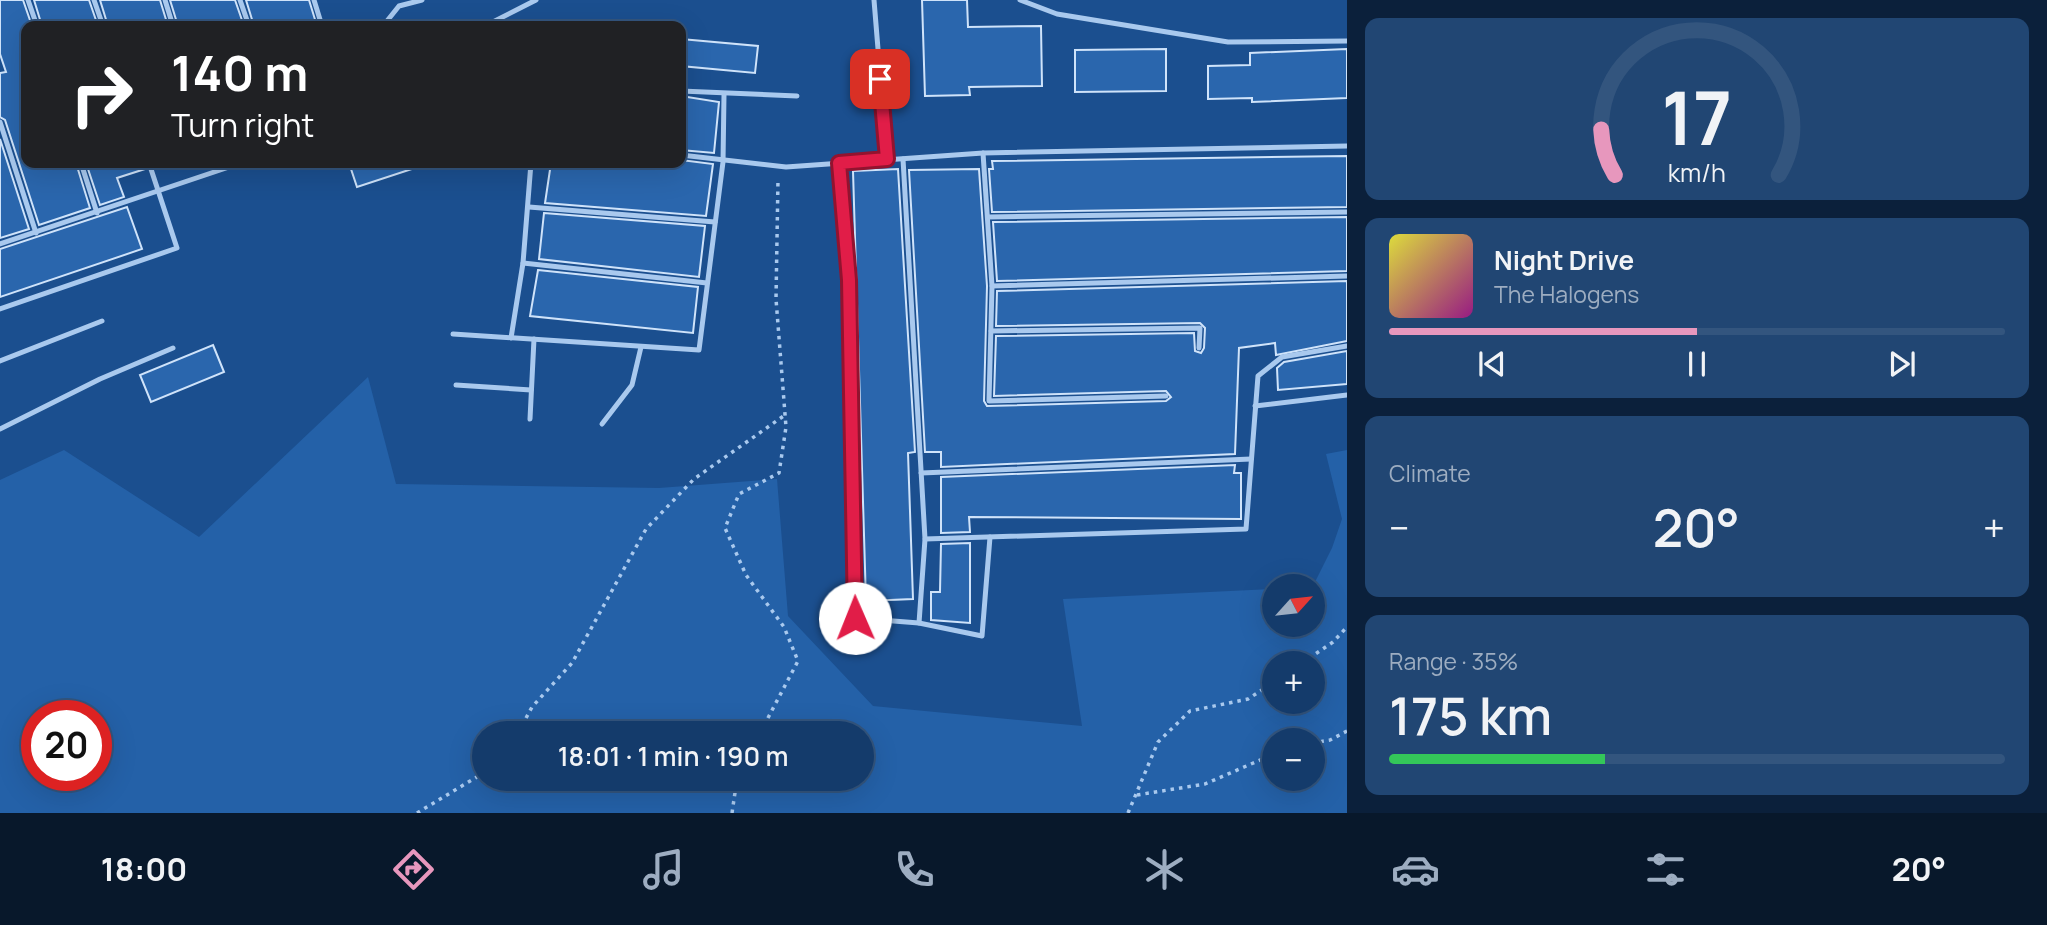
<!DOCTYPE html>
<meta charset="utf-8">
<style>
body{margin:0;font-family:Manrope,sans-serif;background:#214673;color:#f1f3f6;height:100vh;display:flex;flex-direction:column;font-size:26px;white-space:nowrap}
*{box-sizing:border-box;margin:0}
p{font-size:23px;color:#9dadc1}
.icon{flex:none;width:38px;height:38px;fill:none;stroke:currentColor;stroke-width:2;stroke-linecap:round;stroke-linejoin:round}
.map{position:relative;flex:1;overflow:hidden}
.sheet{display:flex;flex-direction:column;gap:18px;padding:18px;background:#0b203b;width:700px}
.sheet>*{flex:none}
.top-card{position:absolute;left:21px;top:21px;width:665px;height:147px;border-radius:14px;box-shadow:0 7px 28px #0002,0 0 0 2px #33557e;background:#202124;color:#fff;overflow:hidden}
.needle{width:46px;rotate:63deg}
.controls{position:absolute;left:1262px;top:574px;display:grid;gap:14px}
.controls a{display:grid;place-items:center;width:63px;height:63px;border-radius:50%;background:#143b6b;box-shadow:0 7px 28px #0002,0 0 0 2px #33557e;font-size:35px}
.speed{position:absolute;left:21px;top:700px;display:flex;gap:14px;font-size:35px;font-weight:700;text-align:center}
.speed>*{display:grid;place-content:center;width:91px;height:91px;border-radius:50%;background:#143b6b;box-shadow:0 7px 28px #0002,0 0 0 2px #33557e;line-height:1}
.speed .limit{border:10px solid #d22;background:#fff;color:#111}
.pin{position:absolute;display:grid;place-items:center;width:60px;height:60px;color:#fff;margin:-30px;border-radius:14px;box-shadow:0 4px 10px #0006}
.me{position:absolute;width:77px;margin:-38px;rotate:359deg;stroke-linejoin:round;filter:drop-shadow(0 0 5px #0008)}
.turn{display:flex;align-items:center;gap:24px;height:147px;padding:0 35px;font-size:32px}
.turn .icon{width:91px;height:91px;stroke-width:2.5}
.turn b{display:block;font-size:49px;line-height:60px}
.big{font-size:52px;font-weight:600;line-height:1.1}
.sheet .tile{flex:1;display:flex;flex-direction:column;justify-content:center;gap:10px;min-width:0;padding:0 24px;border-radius:14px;background:#214673}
.sheet .dial{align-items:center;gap:0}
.dial svg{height:182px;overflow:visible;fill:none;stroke:#33557e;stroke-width:7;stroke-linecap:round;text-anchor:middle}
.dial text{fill:#f1f3f6;stroke:none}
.song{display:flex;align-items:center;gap:21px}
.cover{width:84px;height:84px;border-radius:10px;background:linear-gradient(135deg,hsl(60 70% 55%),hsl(310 70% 35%))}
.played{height:7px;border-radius:4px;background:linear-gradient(90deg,#e797bd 50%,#33557e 50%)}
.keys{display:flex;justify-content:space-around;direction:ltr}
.heat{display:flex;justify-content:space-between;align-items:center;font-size:38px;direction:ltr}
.charge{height:10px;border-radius:5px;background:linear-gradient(90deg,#34c759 35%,#33557e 0)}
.trip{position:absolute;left:472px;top:721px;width:402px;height:70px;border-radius:35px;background:#143b6b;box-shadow:0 7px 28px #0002,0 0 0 2px #33557e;font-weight:600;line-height:70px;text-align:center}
.tabs{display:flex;height:112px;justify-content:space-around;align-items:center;background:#08182b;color:#9dadc1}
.tabs .icon{width:49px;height:49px}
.tabs .selected{color:#e797bd}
.tabs b{font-size:32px;color:#f1f3f6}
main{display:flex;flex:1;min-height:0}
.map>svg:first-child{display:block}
.green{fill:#2461a8;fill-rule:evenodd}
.building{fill:#2a66ad;stroke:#cfe3fa;stroke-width:2}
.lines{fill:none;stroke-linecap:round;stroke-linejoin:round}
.path{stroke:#a9c9ee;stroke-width:3.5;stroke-dasharray:3.5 5;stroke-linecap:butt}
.service{stroke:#a9c9ee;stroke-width:5}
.route-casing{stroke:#92132f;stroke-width:18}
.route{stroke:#e11d48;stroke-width:12}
</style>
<main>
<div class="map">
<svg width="1347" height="813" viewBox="0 0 1347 813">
<rect width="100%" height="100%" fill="#1b4f8f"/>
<path class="green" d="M 368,377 L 396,484 L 659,488 L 777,479 L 788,616 L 873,706 L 1082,726 L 1063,599 L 1274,589 L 1274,625 L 1312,625 L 1312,586 L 1299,586 L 1314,584 L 1332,548 L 1342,519 L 1326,454 L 1347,450 L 1347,813 L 0,813 L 0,480 L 64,450 L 199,537 ZM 1274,663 L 1312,663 L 1312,702 L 1274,702 ZM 37,716 L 96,716 L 96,775 L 37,775 ZM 485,733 L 863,733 L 863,779 L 485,779 ZM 1274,740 L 1312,740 L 1312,779 L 1274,779 Z"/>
<g class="building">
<path d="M 0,0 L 23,0 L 32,26 L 26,26 L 26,163 L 76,163 L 90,208 L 39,225 L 5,120 L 0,117 L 0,73 L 6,72 L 0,54 Z"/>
<path d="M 34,0 L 89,0 L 98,26 L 42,26 Z"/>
<path d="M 100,0 L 160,0 L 168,26 L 108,26 Z"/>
<path d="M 170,0 L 235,0 L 244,26 L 178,26 Z"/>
<path d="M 246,0 L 309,0 L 317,26 L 254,26 Z"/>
<path d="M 922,0 L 967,0 L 968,27 L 1041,26 L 1042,86 L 969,87 L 970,95 L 925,96 Z"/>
<path d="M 681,39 L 758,46 L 755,73 L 681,66 Z"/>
<path d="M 1166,49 L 1166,91 L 1075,92 L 1075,50 Z"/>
<path d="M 1347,49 L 1347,98 L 1252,102 L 1252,98 L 1208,99 L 1208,66 L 1250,65 L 1250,53 Z"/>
<path d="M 681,96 L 719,102 L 714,153 L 681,150 Z"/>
<path d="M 0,139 L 29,229 L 0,238 Z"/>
<path d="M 1347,156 L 1347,207 L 992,212 L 989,169 L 993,169 L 992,161 Z"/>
<path d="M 681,160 L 713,164 L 706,216 L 545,203 L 551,163 L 681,163 Z"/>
<path d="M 86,163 L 144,163 L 145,169 L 117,178 L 124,197 L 100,205 Z"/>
<path d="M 349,163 L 421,163 L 421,166 L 357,187 Z"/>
<path d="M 898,169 L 915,452 L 908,453 L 913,599 L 866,601 L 853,171 Z"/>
<path d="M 979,169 L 987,286 L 984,401 L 987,406 L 1166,401 L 1171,397 L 1166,391 L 994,396 L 996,336 L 1194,333 L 1195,351 L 1201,353 L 1204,348 L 1205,328 L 1200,323 L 996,326 L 997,291 L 1347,281 L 1347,341 L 1276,355 L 1275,343 L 1239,348 L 1235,454 L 941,467 L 941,452 L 925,452 L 909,170 Z"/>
<path d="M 127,207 L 142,249 L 0,297 L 0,249 Z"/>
<path d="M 544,213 L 705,226 L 699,277 L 539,259 Z"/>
<path d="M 1347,217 L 1347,271 L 997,281 L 993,222 Z"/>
<path d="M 538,270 L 698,287 L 693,333 L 530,316 Z"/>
<path d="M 213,345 L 224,372 L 151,402 L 140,375 Z"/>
<path d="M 1347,351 L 1347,384 L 1278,390 L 1277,368 L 1284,362 Z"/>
<path d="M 1235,465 L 1234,473 L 1241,473 L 1241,519 L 969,517 L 970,532 L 941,533 L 941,477 Z"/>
<path d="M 970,543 L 970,623 L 931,620 L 931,592 L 940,592 L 941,544 Z"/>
</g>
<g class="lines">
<g class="path">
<path d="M 1302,663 L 1333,642 L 1347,627"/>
<path d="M 518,733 L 532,707 L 572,663 L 646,529 L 694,479 L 785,415"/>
<path d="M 760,733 L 798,661 L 784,627 L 746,575 L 725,528 L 739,494 L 779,473 L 786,427 L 776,299 L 778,179"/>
<path d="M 1312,743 L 1330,740 L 1347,731"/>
<path d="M 1137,795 L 1205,784 L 1274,754"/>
<path d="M 417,813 L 485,772"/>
<path d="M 732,813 L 737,779"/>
<path d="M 1128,813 L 1158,742 L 1190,711 L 1248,699 L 1274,682"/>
</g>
<g class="service">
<path d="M 28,0 L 37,26"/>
<path d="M 94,0 L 103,26"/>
<path d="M 165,0 L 173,26"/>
<path d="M 240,0 L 249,26"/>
<path d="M 314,0 L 322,26"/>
<path d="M 874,0 L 887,159"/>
<path d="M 1020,0 L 1057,14 L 1228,42 L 1347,41"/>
<path d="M 383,26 L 399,6 L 422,0"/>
<path d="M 485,26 L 536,0"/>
<path d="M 681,91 L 797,96"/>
<path d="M 0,122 L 36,233"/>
<path d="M 983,153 L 992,286 L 989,401 L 1166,396"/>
<path d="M 681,155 L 786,167 L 983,153 L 1347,146"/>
<path d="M 903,159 L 925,539 L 919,623"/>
<path d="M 81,163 L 97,213"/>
<path d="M 839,163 L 849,280 L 855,618 L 919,623 L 982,636 L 990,537"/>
<path d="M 529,207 L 715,222"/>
<path d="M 988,217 L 1347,212"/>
<path d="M 0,244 L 241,163"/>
<path d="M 523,263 L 707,283"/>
<path d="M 992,286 L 1347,276"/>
<path d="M 0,309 L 177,248 L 149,163"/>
<path d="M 991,331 L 1200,328 L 1199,348"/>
<path d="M 453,334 L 699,350 L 723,162 L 724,95"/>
<path d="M 511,338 L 523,263 L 531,163"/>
<path d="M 0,361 L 102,321"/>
<path d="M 456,385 L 531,390"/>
<path d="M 1255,406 L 1347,395"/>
<path d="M 530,419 L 534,339"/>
<path d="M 602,424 L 632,385 L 641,347"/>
<path d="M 0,429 L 100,379 L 173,348"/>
<path d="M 921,473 L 1251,459"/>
<path d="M 925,539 L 1246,529 L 1258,376 L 1282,357 L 1347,346"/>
</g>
</g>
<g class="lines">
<g class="route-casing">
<path id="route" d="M 855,618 L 849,280 L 839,163 L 887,159 L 880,79"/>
</g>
<use href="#route" class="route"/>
</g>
</svg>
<div class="controls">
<a><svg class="needle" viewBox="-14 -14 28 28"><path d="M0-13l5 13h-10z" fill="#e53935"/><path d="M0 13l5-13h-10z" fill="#9dadc1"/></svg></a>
<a>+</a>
<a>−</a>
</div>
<div class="speed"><div class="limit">20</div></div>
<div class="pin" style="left:880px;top:79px;background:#d93025"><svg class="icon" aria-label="arrive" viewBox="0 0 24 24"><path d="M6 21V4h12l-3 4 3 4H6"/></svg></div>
<svg class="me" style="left:855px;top:618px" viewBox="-20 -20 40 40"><circle r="19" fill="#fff"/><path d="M0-13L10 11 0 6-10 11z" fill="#e11d48"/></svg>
<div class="trip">18:01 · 1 min · 190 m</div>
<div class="top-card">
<div class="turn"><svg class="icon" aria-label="right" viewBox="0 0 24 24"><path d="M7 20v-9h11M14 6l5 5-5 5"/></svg><div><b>140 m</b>Turn right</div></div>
</div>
</div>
<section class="sheet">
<div class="tile dial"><svg viewBox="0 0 100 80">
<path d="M14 69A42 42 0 1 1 86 69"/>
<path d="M14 69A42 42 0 0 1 8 49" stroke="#e797bd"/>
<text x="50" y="56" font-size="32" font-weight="700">17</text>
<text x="50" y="72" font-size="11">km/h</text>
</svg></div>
<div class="tile">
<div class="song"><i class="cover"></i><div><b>Night Drive</b><p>The Halogens</p></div></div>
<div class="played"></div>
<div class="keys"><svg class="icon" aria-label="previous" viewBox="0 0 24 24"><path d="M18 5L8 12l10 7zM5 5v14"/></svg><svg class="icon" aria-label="pause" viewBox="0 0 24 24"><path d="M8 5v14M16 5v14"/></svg><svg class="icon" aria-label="next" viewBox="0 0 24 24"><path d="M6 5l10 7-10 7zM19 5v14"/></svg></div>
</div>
<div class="tile"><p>Climate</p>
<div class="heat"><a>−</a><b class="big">20°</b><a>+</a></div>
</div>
<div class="tile"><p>Range · 35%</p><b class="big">175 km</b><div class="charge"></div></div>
</section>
</main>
<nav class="tabs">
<b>18:00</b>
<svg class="icon selected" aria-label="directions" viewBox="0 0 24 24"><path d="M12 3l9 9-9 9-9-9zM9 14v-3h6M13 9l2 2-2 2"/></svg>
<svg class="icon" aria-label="music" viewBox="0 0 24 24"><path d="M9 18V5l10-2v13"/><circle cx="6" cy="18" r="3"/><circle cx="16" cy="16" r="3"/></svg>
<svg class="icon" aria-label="phone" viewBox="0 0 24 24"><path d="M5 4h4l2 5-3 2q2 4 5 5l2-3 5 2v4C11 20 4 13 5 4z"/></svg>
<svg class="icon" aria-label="climate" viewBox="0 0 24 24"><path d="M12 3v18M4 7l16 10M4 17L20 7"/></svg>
<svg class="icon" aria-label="car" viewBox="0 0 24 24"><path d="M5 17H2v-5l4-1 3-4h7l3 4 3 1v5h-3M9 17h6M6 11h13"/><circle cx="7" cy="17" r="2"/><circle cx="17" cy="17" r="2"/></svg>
<svg class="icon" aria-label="filters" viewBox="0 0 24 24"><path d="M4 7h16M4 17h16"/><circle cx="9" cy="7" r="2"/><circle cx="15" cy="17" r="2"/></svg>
<b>20°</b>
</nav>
